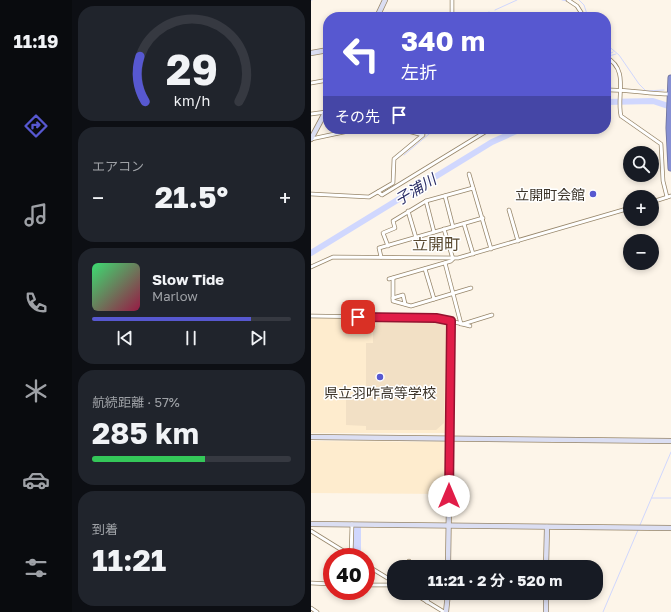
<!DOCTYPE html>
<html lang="ja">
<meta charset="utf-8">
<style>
body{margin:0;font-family:"Golos Text","Noto Sans JP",sans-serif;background:#20242c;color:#f1f3f6;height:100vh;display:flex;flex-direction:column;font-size:15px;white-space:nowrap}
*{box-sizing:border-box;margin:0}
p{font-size:13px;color:#9ea1a6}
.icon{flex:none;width:22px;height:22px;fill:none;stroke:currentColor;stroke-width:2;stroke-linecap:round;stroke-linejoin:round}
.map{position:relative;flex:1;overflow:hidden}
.side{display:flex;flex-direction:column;gap:6px;padding:6px;background:#0d0f14;width:239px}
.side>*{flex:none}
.top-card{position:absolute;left:12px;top:12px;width:288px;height:122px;border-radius:16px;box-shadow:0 2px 6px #0003;background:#5758d0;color:#fff;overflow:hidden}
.tools{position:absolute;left:312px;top:146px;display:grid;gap:8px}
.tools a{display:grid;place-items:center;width:36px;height:36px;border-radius:50%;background:#171b24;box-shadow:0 2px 6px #0003;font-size:20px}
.speed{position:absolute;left:12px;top:548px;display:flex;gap:8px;font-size:20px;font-weight:700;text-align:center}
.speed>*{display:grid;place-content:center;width:52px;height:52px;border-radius:50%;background:#171b24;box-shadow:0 2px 6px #0003;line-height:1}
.speed .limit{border:6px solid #d22;background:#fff;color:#111}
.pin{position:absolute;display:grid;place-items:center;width:34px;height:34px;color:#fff;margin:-17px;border-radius:8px;box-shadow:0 2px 6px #0006}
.me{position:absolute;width:44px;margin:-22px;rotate:0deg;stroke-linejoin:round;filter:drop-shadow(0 0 3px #0008)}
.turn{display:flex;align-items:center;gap:14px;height:84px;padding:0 12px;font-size:18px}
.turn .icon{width:52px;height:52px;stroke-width:2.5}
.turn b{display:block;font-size:28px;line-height:34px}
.then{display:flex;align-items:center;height:38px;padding:0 12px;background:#0003;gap:8px;font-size:15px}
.big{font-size:30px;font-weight:700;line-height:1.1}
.side .card{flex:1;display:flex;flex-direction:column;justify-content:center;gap:6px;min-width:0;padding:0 14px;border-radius:16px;background:#20242c}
.side .dial{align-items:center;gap:0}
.dial svg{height:104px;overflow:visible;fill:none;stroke:#363941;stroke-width:7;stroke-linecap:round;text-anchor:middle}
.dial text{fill:#f1f3f6;stroke:none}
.song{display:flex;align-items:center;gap:12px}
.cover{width:48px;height:48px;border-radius:6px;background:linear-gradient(135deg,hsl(140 70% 55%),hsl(340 70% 35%))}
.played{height:4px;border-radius:2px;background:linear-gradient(90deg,#5758d0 80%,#363941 80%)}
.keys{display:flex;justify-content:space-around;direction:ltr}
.heat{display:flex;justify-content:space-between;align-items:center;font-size:22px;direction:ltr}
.charge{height:6px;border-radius:3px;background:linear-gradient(90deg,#34c759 57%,#363941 0)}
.trip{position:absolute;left:76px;top:560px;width:216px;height:40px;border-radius:16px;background:#171b24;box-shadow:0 2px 6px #0003;font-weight:700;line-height:40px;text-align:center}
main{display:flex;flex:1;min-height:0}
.menu{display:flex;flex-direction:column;width:72px;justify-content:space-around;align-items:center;background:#090b0e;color:#9ea1a6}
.menu .icon{width:28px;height:28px}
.menu .active{color:#5758d0}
.menu b{font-size:18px;color:#f1f3f6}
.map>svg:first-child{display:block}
.built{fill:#feecce}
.green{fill:#f2e0c5}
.water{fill:#d0d7fe}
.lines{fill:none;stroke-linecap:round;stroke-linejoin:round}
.stream{stroke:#d0d7fe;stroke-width:1}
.river{stroke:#d0d7fe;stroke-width:6}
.street-casing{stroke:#97866a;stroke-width:4.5}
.secondary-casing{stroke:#97866a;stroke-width:6}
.highway-casing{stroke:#6c6f97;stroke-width:7}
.street{stroke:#fff;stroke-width:3}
.secondary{stroke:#dbdef2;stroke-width:4.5}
.highway{stroke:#8790d3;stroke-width:5.5}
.route-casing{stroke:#92132f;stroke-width:10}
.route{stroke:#e11d48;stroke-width:7}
.poi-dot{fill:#5758d0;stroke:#fff;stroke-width:1.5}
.labels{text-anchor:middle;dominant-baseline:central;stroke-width:3;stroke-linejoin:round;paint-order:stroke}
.poi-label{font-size:14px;fill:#3b3328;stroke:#fff;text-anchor:end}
.water-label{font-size:15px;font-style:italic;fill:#2a2d66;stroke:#fff}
.quarter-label{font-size:16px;fill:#59492f;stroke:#fff}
</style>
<main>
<nav class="menu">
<b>11:19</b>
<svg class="icon active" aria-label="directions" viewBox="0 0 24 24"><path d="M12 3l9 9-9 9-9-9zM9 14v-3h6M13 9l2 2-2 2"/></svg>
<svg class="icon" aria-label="music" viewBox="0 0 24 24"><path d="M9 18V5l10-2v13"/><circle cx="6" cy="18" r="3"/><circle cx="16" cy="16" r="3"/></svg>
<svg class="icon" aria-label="phone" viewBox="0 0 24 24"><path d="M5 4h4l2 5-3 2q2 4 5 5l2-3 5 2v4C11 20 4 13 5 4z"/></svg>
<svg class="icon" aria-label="climate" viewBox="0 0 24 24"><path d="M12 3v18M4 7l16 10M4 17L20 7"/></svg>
<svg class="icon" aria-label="car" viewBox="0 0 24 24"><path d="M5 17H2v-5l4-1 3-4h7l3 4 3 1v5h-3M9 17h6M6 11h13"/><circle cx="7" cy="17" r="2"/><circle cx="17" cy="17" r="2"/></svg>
<svg class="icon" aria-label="filters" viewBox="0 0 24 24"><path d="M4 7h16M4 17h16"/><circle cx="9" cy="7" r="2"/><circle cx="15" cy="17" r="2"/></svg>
</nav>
<section class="side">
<div class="card dial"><svg viewBox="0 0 100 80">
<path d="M14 69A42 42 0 1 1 86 69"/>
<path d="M14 69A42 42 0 0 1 10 34" stroke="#5758d0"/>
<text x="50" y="56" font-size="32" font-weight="700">29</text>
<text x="50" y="72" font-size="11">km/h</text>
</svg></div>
<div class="card"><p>エアコン</p>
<div class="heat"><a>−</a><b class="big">21.5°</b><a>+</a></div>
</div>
<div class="card">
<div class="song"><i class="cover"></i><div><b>Slow Tide</b><p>Marlow</p></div></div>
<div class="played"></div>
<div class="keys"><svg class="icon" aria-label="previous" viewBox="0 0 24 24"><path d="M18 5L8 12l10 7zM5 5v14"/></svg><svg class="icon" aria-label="pause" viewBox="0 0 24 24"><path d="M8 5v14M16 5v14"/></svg><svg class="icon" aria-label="next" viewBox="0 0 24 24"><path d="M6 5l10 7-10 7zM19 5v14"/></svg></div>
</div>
<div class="card"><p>航続距離 · 57%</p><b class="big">285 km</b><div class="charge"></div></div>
<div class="card"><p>到着</p><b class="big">11:21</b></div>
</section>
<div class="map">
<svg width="360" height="612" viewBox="0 0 360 612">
<rect width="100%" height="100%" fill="#fdf5e9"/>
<g class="built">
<path d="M 0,318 L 125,320 L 139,323 L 138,430 L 137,433 L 0,433 Z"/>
<path d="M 0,441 L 135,442 L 135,494 L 0,493 Z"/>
</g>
<path class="green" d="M 65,323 L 124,323 L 135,325 L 133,423 L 125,430 L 55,430 L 55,426 L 35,425 L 35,398 L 55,398 L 55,343 L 62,343 L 62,326 L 65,326 Z"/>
<path class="water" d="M 42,527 L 50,527 L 50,555 L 41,554 Z"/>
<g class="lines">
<g class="stream">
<path d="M 0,0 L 1,0"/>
<path d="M 251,0 L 256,1"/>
<path d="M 268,0 L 273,5 L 277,17"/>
<path d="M 184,10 L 206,0"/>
<path d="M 268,12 L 271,17"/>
<path d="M 167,17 L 178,12"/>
<path d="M 295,44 L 308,55 L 328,84 L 335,91 L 353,90"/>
<path d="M 295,51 L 300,53 L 302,52"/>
<path d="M 298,56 L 305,54"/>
<path d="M 93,155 L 124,129"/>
<path d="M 341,498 L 360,498"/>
<path d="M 329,525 L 360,452"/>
<path d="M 292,612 L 327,530"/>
</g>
<g class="river">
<path d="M 295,102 L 342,101 L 360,107"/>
<path d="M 0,253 L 181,142 L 210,129"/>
</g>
<g class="street-casing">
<g id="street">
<path d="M 257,0 L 266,6 L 273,17"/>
<path d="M 141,17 L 141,0"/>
<path d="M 295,57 C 319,70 305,96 310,116 L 350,144 L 352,181 L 356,197"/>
<path d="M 0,83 L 17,80"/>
<path d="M 295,90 C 317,89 337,94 359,94"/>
<path d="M 0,114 L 15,112"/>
<path d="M 0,139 L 47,129"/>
<path d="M 158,174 L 180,249"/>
<path d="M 67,192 L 71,195 L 179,129"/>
<path d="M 0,194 L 58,197 L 82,183 L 83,159 L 112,135 L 89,129"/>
<path d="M 134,196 L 142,227"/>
<path d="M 115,201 L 123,232"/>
<path d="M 341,202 L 360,196"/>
<path d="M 198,210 L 207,241"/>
<path d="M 97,211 L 105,238"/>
<path d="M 153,224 L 162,254"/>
<path d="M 77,246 L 72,233 L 84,228 L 82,221 L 115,201 L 162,188"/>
<path d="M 70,257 L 68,248 L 172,218"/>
<path d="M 134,263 L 150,324"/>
<path d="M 0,267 L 22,257 L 147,258 L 319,208"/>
<path d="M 114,269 L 123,299"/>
<path d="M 82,278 L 82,301 L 100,306 L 160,288"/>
<path d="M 78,279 L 140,261 L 142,259 L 133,229"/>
<path d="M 82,298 L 92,295 L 94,304"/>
<path d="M 0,316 L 125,318 L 140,321 L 139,438"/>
<path d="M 140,321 L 159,326"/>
<path d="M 152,324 L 181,315"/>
<path d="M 0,531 L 42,557"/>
<path d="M 40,557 L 41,524"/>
<path d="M 117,564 L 117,567"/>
<path d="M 55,565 L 83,582"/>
<path d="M 98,567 L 98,561"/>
<path d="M 0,583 L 21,584"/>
<path d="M 55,585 L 83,585"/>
<path d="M 102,593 L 133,612"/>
<path d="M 116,602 L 118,593"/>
<path d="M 0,608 L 6,612"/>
</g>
</g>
<g class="secondary-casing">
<g id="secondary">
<path d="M 66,17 L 74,0"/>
<path d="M 0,53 L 17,50"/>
<path d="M 0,139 L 17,107"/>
<path d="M 0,437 L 360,441"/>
<path d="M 0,524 L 360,528"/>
<path d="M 137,567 L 139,438"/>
<path d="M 235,567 L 236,527"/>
<path d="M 135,612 L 137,593"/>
<path d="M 235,612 L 235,593"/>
</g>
</g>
<g class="highway-casing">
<path id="highway" d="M 360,78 L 358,128 L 360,168"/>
</g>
<use href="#street" class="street"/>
<use href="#secondary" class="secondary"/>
<use href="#highway" class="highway"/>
</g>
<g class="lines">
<g class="route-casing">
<path id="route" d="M 47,317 L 125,318 L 140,321 L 138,496"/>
</g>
<use href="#route" class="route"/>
</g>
<g class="poi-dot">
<circle cx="282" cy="194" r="4"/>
<circle cx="69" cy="377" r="4"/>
</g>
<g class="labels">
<g class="poi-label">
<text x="274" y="194">立開町会館</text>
<text x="69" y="392" text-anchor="middle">県立羽咋高等学校</text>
</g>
<g class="water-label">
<text transform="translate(104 189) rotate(-31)">子浦川</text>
</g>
<g class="quarter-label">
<text x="125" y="244">立開町</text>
</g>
</g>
</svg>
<div class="tools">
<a><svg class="icon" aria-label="search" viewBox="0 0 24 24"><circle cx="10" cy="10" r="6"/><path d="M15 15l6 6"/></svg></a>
<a>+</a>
<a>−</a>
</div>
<div class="speed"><div class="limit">40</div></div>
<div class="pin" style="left:47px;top:317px;background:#d93025"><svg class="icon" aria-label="arrive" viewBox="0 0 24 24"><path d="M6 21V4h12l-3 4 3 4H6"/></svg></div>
<svg class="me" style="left:138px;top:496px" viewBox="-20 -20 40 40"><circle r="19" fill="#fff"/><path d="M0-13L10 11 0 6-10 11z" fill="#e11d48"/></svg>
<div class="trip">11:21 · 2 分 · 520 m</div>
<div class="top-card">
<div class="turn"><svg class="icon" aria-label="left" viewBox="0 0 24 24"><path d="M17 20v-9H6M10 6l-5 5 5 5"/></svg><div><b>340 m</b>左折</div></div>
<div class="then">その先<svg class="icon" aria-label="arrive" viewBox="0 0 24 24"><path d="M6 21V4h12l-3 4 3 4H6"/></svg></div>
</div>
</div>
</main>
